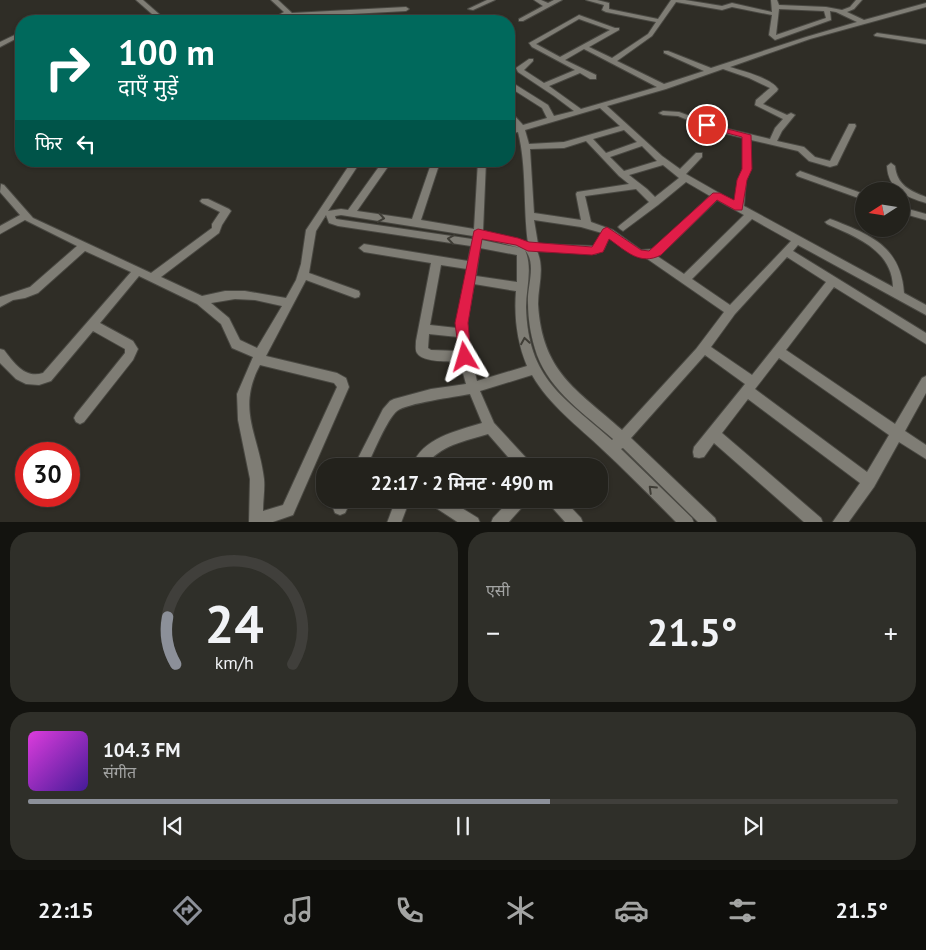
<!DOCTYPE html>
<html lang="hi">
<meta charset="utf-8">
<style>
body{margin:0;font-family:"PT Sans","Noto Sans Devanagari",sans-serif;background:#2f2f29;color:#f1f3f6;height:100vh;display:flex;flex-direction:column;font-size:19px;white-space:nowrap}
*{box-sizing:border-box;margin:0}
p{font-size:16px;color:#a3a4a3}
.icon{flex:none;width:28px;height:28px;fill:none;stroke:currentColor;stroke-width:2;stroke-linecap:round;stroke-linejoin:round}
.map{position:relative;height:522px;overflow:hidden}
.side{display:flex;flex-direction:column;gap:10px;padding:10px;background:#13130f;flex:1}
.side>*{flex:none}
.guide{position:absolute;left:15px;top:15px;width:500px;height:152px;border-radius:20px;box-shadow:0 1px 4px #0004,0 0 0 1px #403f3b;background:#00695c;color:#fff;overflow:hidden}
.needle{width:32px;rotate:258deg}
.buttons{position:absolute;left:855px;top:182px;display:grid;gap:10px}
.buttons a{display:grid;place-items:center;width:55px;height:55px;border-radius:50%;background:#23221c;box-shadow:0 1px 4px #0004,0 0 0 1px #403f3b;font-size:25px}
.speed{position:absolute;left:15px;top:442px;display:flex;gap:10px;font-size:25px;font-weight:700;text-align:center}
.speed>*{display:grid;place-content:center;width:65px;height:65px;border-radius:50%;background:#23221c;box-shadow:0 1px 4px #0004,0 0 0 1px #403f3b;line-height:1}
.speed .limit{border:8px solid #d22;background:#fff;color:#111}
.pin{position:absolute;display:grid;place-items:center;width:42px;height:42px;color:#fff;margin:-21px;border:2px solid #fff;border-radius:50%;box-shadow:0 1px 5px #0007}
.me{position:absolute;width:55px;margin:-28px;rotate:353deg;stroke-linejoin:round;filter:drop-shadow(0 0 4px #0008)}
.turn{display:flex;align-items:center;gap:18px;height:105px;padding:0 20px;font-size:22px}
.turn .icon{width:65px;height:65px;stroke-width:2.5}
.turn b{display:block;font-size:35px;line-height:42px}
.then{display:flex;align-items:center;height:48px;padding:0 20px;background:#0003;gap:10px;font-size:19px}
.big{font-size:38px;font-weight:600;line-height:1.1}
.side .card{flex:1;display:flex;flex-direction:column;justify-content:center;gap:8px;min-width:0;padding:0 18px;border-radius:20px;background:#2f2f29}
.side .dial{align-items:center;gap:0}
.dial svg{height:130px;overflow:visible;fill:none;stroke:#403f3b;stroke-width:7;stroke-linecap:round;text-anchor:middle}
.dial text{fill:#f1f3f6;stroke:none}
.song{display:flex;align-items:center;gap:15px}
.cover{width:60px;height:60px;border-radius:8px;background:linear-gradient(135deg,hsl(300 70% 55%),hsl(260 70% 35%))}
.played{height:5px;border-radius:2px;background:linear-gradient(90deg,#8c9099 60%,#403f3b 60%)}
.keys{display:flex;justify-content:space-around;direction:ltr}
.heat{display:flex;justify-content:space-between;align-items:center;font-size:28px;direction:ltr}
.side .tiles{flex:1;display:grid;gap:10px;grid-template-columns:1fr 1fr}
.card:last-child{grid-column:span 2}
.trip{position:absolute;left:316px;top:458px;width:292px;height:50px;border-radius:20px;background:#23221c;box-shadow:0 1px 4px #0004,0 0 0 1px #403f3b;font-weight:600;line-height:50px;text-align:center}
.tab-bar{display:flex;height:80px;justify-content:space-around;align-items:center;background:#0e0e0b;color:#a3a4a3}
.tab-bar .icon{width:35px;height:35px}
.tab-bar .current{color:#8c9099}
.tab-bar b{font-size:22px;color:#f1f3f6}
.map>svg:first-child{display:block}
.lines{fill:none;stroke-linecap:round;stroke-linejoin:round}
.minor-casing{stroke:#494842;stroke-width:2}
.minor{fill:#7f7d75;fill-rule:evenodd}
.oneway{stroke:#3f3d36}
.route{fill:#e11d48;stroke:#92132f}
</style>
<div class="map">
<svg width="926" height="523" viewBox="0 0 926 523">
<rect width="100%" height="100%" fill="#2f2d26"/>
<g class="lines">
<g class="minor-casing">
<g id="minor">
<path d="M 136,0 L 143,0 L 167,21 L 160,21 Z"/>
<path d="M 271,0 L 278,0 L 292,13 L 406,7 L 409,9 L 406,11 L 296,17 L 299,20 L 298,21 L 294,21 L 287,15 L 275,21 L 268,21 L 284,12 Z"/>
<path d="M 487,0 L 495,0 L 473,10 L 468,9 Z"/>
<path d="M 534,0 L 541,0 L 548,3 L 554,0 L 562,0 L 523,21 L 519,21 L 519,19 L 543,6 Z"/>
<path d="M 586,0 L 597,0 L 609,3 L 609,9 L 658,19 L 671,0 L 685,0 L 722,6 L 732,3 L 772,12 L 771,0 L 777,0 L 779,5 L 826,7 L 842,10 L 850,7 L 856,0 L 862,0 L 854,9 L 847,12 L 864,20 L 926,3 L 926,7 L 810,39 L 730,67 C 743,71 771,78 778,89 L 777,91 L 763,104 L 787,115 L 791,113 L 795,115 L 782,131 L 777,141 L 804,147 L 815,157 L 830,161 L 849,124 L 855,124 L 856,126 L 837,165 L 830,167 L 809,161 L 798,151 L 751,140 L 751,169 L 746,180 L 744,206 L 893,287 C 892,250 856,237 827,224 L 825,222 L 830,219 L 833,220 C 871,235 901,247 904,293 L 926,305 L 926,315 L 798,245 L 793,251 L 926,333 L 926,344 L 834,287 L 786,350 L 895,424 L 922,378 L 926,376 L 926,393 L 905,431 L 926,445 L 926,459 L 899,442 L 874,487 L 848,523 L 832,523 L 860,483 L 748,399 L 722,433 L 821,518 L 823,523 L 805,523 L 714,443 L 704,457 L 699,458 L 694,457 L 693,452 L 694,447 L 745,384 L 705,355 L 631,438 L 715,518 L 717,523 L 699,523 L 623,448 L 621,449 L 692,518 L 694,523 L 677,523 C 652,498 628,473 603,450 C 578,426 549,405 532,375 L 480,391 L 494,423 L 529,461 L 530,466 L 516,466 L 488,434 C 466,441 439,445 426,466 L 412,466 C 422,438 456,431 482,423 L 470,394 C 455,397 407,403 397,411 C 387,419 373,454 367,466 L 354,466 L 383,409 L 390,401 L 394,399 L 431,389 L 466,384 L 460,362 C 450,361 423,363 417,353 C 415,350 416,345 416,341 L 431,263 L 364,252 L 359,248 L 364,244 L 468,261 L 471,246 L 338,226 L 329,223 L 326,215 L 316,231 L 309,273 L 359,291 L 360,294 L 359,297 L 355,298 L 306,280 L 266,356 L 337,373 L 346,378 L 349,387 L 293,515 L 270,523 L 249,523 L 250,479 L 238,420 L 237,394 L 253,357 L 232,348 L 221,324 L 197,304 L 139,276 L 100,323 L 133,341 L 138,349 L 133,360 L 84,422 L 80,424 L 76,422 L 74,418 L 76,414 L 125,353 L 125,349 L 93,331 L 51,381 L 39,385 L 26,384 L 16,379 L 0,363 L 0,349 L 4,350 C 14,363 25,379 43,373 L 131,272 L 85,251 L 38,293 L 25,298 L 13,300 L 0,307 L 0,297 L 30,287 L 77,246 L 25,220 L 0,234 L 0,226 L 20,215 L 0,192 L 1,184 L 4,185 L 33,218 L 151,273 L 212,228 L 212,224 L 220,212 L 202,203 L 200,201 L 202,199 L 208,199 L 229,209 L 231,211 L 222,225 L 219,233 L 161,277 L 202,296 L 225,291 L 245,291 L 286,298 L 296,280 L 301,264 L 306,230 L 352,161 L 361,161 L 328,211 L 341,209 L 348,210 L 383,161 L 392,161 L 357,211 L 412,219 L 431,164 L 433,161 L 442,161 L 439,165 L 421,220 L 474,229 L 478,161 L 486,161 L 483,231 L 518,239 L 528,243 C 523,207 527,167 518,132 L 509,134 L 509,129 L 516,127 L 509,119 L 509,113 L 512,113 L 523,125 L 547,118 L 542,108 L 509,87 L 516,85 L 548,105 L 554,116 L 574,111 L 554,96 L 518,72 L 516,68 L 529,59 L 533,59 L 533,61 L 524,70 L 544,83 L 575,70 L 532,47 L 529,43 L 579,15 L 615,28 L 619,28 L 619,30 L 589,47 L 612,58 L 648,34 L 656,22 L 606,12 L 602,10 L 604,5 ZM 676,2 L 722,10 L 732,7 L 772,15 L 769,35 L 775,40 L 831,20 L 830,11 L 836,12 L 857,22 L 806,37 L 711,68 L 668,51 L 664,51 L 664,53 L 704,71 L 664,84 L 617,61 L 652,36 ZM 779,9 L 824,11 L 826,18 L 776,35 ZM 579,19 L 610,30 L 560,57 L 536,44 ZM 584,49 L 657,87 L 581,109 L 549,86 L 580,73 L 590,79 L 596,79 L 596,75 L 565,60 ZM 723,69 L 749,78 L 770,88 L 756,100 L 755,105 L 783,119 L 775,128 L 770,139 L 720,127 L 679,112 L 663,111 L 659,113 L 663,115 L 678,116 L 715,131 L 743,138 L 743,169 L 738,180 L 735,202 L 686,174 L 702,157 L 702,153 L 696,153 L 680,169 L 662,156 L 607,106 L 666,89 ZM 600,108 L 620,126 L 564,142 L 529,144 L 525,130 ZM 624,130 L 637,142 L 606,153 L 593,139 ZM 586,141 L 619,176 L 629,184 L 577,192 L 576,194 L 581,220 L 534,213 L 530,149 L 564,148 ZM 642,146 L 657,161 L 624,171 L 610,157 ZM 663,165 L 679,178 L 655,197 L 647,189 L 629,175 ZM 686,182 L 710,196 L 654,249 L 641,250 L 613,230 L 591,222 L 585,196 L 636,189 L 649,202 L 620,225 L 618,227 L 620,229 L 623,231 L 658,205 ZM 717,200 L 744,215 L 684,274 L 657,256 L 660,255 ZM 341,215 L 473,236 L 472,239 L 336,219 L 335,216 ZM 752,219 L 791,241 L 730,305 L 692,279 ZM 534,220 L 581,227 L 602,233 L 597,244 L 594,246 L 538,244 ZM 609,237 L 634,255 L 646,258 L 724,312 L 696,349 L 622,430 C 576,389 542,372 538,304 C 538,286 545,268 537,251 L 596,254 L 604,249 ZM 482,238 L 520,248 L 482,240 ZM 480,248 L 517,255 L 517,282 L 476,276 ZM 525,250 C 537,264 527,286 528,302 C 528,320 531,338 537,355 C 551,392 585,414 613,439 L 612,440 C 564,397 528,380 526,307 C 526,289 533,268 525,250 ZM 787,257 L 826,282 L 752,375 L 711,347 L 735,314 ZM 441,265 L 467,269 L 457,328 L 430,325 ZM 474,284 L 516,291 C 514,317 517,342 527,366 L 477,381 L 471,357 L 467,323 ZM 235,299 L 255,300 L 282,306 L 257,348 L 240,340 L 229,318 L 211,303 ZM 429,334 L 458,337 L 459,351 L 431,350 L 428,348 ZM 779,358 L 889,435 L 867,472 L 755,389 ZM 260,365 L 334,383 L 337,387 L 283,505 L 263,511 C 263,500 265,489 264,479 C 259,435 236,410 260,365 Z"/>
<path d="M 239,18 L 244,21 L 237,21 L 237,19 Z"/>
<path d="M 21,32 L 21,36 L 0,47 L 0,42 Z"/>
<path d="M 877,33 L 926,40 L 926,44 L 875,36 L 874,35 Z"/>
<path d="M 891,163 L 895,166 C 897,185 910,191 926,197 L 926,203 C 906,197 888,189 887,166 Z"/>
<path d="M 800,171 L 864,194 L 864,200 L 797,176 L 796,174 Z"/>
<path d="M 901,207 L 926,214 L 926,220 L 901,213 Z"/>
<path d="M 338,499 L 352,499 L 345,513 L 340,515 L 335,513 L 333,508 Z"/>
<path d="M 396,499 L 410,499 L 401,523 L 387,523 Z"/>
<path d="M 428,499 L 447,499 L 478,518 L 480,523 L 459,523 L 430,504 Z"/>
<path d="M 511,499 L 527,499 L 525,504 L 508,523 L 491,523 L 493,518 Z"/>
<path d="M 547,499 L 563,499 L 581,518 L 583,523 L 566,523 L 549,504 Z"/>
</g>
</g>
<use href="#minor" class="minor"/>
</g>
<defs><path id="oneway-chevron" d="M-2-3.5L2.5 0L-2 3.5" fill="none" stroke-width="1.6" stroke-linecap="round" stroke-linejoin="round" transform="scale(1.25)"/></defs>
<g class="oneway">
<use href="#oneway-chevron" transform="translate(381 218) rotate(9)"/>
<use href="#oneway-chevron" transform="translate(451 239) rotate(-171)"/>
<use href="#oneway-chevron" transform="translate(525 341) rotate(-99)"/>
<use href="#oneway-chevron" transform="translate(652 489) rotate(-136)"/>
</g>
<path class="route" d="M 704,123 L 751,135 L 752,169 L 747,180 L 742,210 L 735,210 L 717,200 L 661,255 C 640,266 626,251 609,239 L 603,252 L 592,255 L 528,251 L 516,245 L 482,239 L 468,323 L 471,357 L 469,361 L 460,361 L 455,323 L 474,231 L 478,229 L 518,238 L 529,242 L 592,247 L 603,229 L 607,227 L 641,250 L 649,251 L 713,193 L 720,193 L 734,200 L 737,180 L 742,169 L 742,137 L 704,127 Z"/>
</svg>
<div class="buttons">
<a><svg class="needle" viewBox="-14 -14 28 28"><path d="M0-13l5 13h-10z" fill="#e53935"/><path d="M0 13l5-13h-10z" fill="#a3a4a3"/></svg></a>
</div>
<div class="speed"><div class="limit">30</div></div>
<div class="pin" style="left:707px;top:125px;background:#d93025"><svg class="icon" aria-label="arrive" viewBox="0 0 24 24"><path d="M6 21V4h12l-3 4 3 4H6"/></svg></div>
<svg class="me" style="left:465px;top:357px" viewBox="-20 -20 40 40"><path d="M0-17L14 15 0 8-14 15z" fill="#e11d48" stroke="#fff" stroke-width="4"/></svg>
<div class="trip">22:17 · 2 मिनट · 490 m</div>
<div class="guide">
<div class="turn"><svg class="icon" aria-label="right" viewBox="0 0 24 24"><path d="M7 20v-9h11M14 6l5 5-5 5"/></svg><div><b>100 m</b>दाएँ मुड़ें</div></div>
<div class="then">फिर<svg class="icon" aria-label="left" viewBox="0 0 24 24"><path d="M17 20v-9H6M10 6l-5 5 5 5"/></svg></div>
</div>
</div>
<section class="side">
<div class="tiles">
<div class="card dial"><svg viewBox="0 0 100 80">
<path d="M14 69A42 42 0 1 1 86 69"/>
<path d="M14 69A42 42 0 0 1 9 40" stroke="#8c9099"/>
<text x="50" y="56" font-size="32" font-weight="700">24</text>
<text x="50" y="72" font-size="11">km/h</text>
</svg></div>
<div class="card"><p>एसी</p>
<div class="heat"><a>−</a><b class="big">21.5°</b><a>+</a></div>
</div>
<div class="card">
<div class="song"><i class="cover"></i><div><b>104.3 FM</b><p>संगीत</p></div></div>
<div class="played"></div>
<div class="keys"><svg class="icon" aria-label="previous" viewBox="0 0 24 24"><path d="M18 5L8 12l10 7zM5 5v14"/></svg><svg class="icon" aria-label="pause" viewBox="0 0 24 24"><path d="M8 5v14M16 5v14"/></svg><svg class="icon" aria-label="next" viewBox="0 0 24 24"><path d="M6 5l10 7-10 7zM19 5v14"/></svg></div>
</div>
</div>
</section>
<nav class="tab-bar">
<b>22:15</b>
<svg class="icon current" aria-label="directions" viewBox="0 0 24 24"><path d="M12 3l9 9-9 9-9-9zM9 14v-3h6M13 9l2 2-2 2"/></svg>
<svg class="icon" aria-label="music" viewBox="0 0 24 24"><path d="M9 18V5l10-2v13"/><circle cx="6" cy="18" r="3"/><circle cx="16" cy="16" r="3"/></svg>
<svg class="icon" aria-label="phone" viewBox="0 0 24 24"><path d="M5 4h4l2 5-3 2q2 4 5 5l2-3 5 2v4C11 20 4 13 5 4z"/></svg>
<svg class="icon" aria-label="climate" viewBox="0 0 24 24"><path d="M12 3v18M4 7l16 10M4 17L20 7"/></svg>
<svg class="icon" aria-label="car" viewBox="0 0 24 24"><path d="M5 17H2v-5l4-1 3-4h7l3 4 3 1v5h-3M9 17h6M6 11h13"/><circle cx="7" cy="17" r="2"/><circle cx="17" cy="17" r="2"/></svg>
<svg class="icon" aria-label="filters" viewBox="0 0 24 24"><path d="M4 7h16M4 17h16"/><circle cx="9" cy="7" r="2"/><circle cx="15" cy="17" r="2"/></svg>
<b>21.5°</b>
</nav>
